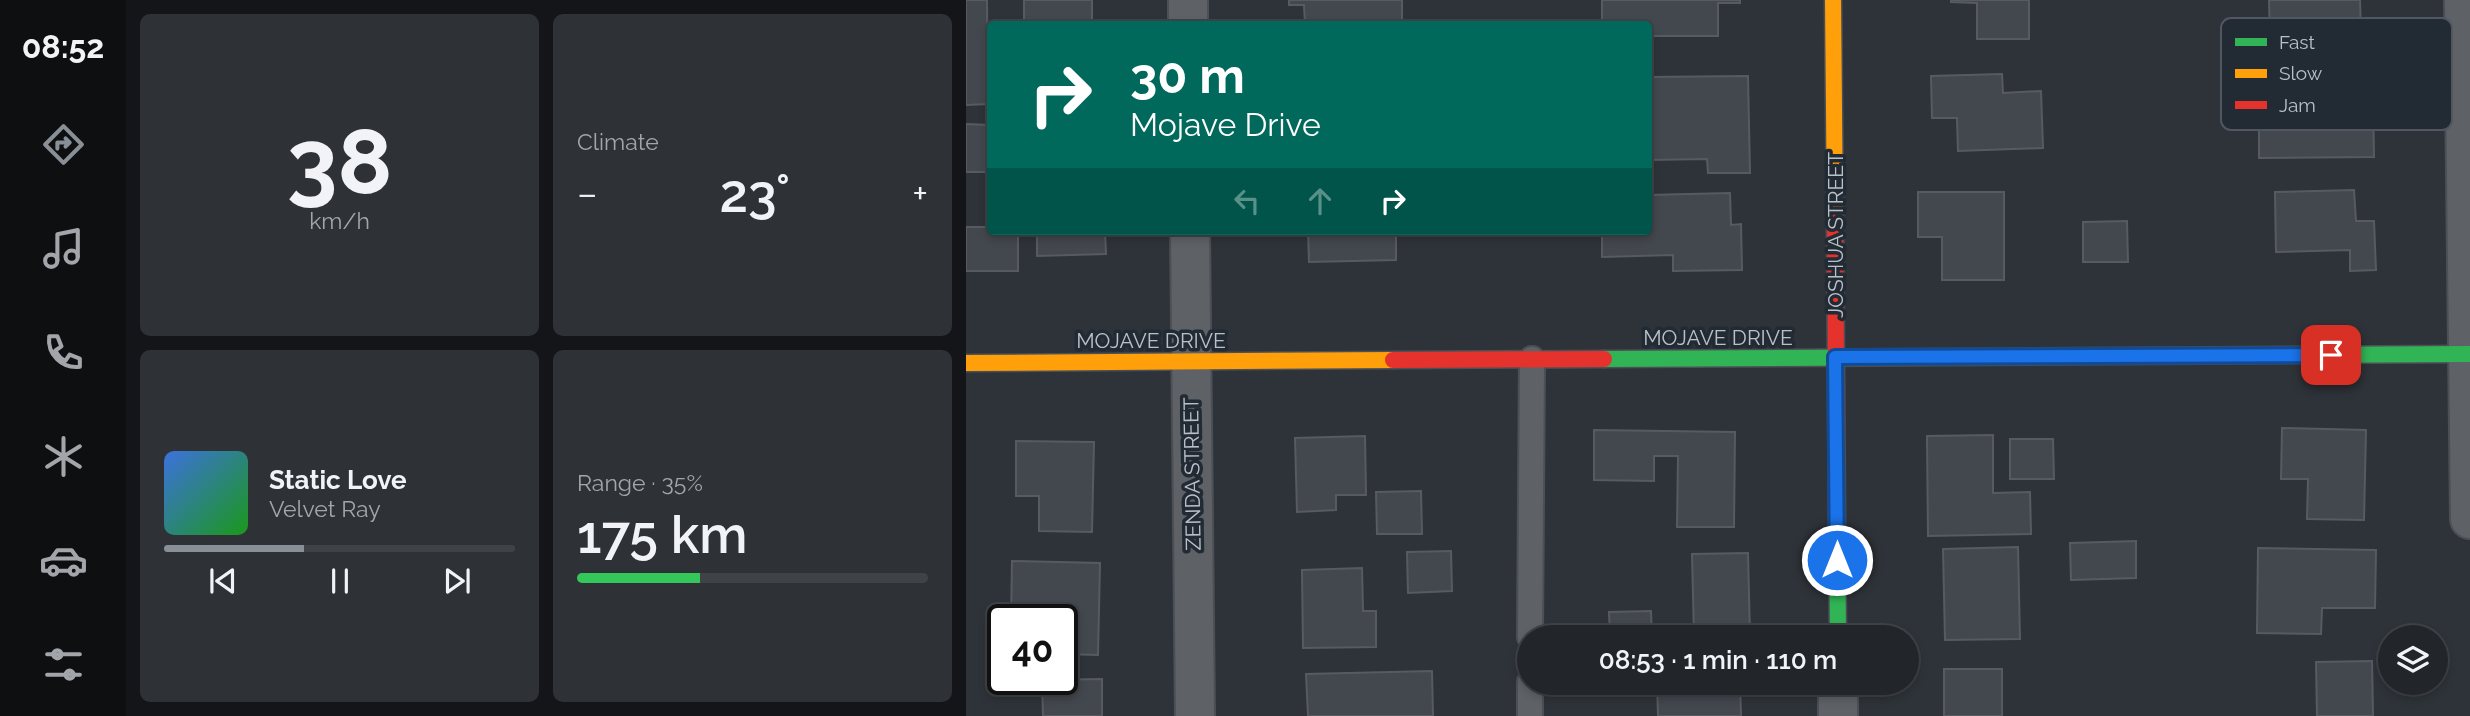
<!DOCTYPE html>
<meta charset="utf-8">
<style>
body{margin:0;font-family:Raleway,sans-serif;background:#2e3237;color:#f1f3f6;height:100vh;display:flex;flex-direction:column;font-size:26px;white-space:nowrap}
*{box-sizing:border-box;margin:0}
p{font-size:23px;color:#a2a5a9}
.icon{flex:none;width:38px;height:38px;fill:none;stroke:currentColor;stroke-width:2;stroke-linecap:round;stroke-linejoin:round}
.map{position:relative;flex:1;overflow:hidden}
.side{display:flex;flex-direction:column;gap:14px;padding:14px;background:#131518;width:840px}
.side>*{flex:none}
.hud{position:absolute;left:21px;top:21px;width:665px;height:214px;border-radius:7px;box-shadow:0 4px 10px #0003,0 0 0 2px #3f4347;background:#00695c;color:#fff;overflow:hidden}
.fabs{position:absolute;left:1412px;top:625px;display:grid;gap:14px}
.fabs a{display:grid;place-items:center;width:70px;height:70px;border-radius:50%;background:#22262b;box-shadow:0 4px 10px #0003,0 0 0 2px #3f4347;font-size:35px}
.speed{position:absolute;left:21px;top:604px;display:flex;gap:14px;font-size:35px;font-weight:700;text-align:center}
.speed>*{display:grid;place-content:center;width:91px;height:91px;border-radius:50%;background:#22262b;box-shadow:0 4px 10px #0003,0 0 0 2px #3f4347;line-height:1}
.speed .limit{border:4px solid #111;border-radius:10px;background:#fff;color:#111}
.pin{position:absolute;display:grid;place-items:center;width:60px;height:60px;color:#fff;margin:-30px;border-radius:14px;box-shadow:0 4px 10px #0006}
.me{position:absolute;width:77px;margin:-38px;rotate:0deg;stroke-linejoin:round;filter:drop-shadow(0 0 5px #0008)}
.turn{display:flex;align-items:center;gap:24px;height:147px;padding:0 28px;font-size:32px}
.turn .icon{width:91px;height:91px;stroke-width:2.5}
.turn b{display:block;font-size:49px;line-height:60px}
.lanes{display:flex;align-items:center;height:66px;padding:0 28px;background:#0003;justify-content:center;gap:35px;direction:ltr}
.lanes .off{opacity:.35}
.big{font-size:52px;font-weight:600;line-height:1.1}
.side .widget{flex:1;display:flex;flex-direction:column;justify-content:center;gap:10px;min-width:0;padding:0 24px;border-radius:10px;background:#2e3237}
.side .dial{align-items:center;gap:0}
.dial b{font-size:91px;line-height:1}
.song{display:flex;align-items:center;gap:21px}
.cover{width:84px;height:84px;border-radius:10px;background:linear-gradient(135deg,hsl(220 70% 55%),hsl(120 70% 35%))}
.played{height:7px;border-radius:4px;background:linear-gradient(90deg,#898f97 40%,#3f4347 40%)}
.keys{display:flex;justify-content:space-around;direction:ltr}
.heat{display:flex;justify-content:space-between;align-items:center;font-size:38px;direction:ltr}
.charge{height:10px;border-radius:5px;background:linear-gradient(90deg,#34c759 35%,#3f4347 0)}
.side .tiles{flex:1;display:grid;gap:14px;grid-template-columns:repeat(2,1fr)}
.trip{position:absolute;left:551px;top:625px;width:402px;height:70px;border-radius:35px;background:#22262b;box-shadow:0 4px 10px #0003,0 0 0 2px #3f4347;font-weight:600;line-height:70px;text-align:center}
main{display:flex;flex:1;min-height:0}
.tab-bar{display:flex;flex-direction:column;width:126px;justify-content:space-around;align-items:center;background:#0e0f11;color:#a2a5a9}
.tab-bar .icon{width:49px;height:49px}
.tab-bar .active{color:#898f97}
.tab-bar b{font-size:32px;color:#f1f3f6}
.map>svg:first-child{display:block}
.building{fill:#43474e;stroke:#575b61;stroke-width:2}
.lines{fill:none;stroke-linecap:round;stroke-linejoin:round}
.lane-casing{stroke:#4c5056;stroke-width:28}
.street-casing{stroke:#4c5056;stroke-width:42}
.fast-casing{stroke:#4c5056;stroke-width:19}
.slow-casing{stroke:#4c5056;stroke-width:19}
.jam-casing{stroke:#4c5056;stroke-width:19}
.lane{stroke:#5e6267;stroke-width:24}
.street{stroke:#5e6267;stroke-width:38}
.fast{stroke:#30b455;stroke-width:16}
.slow{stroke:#ff9f0a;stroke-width:16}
.jam{stroke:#e5322d;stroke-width:16}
.route-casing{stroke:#114b97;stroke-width:18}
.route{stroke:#1a73e8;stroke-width:12}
.labels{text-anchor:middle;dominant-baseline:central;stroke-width:7;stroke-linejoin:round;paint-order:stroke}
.street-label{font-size:21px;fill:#bac0c9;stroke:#222a34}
.key{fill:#222a34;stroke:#505761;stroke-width:2}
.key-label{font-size:19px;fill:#bac0c9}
</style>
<main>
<nav class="tab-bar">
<b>08:52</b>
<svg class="icon active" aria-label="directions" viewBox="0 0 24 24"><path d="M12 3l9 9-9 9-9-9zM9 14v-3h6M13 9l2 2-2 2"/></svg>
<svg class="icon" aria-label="music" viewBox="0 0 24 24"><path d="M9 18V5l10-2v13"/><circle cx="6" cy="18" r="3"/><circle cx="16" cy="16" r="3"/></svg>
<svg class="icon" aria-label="phone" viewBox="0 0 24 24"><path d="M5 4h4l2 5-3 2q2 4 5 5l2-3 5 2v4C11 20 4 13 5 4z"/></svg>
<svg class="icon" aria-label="climate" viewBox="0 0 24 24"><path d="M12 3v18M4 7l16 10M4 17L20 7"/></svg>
<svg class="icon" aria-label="car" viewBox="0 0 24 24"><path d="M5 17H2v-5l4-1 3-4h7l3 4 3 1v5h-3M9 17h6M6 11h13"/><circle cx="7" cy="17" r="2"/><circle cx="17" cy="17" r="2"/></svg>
<svg class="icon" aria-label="filters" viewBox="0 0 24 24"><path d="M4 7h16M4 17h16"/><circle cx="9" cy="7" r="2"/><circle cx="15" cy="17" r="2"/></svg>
</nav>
<section class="side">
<div class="tiles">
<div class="widget dial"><b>38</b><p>km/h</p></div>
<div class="widget"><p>Climate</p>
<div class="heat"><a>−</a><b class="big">23°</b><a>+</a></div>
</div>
<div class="widget">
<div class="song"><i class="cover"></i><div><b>Static Love</b><p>Velvet Ray</p></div></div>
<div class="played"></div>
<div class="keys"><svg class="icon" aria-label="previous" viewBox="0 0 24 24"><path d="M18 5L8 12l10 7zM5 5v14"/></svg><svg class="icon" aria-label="pause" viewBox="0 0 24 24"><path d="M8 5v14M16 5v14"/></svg><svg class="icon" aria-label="next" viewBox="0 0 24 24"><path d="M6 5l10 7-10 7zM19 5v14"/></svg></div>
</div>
<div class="widget"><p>Range · 35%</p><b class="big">175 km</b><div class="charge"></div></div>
</div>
</section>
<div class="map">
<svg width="1504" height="716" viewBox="0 0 1504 716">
<rect width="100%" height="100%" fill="#2e3339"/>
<g class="building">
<path d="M 0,0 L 21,0 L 22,104 L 0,105 Z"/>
<rect x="58" y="0" width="68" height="24"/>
<path d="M 323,0 L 436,0 L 436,24 L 339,24 L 338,5 L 323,5 Z"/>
<path d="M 636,0 L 774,0 L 774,3 L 752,3 L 752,36 L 682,36 L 682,24 L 636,24 Z"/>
<path d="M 985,0 L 1063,0 L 1063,39 L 1011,39 L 1011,3 L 985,2 Z"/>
<path d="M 1303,0 L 1394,0 L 1395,35 L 1304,37 Z"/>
<path d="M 1036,74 L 1037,93 L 1075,91 L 1077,148 L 992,151 L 991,118 L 966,118 L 965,76 Z"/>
<path d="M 782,76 L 784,173 L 742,173 L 741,159 L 682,160 L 682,77 Z"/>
<path d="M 1293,76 L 1383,76 L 1383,101 L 1407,100 L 1408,157 L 1293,158 Z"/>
<path d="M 0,124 L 24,125 L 24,172 L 0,172 Z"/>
<path d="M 1388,190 L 1390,221 L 1408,221 L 1410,270 L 1384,271 L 1384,250 L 1310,252 L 1309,192 Z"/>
<path d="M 952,192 L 1038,192 L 1038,280 L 976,280 L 976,237 L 952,237 Z"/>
<path d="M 764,193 L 765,225 L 775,224 L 776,270 L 707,271 L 707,255 L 636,257 L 636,231 L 682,231 L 682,195 Z"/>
<path d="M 1161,221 L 1162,262 L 1117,262 L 1117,222 Z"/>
<path d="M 0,227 L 24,227 L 24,231 L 52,231 L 52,271 L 0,271 Z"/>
<path d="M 71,231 L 139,231 L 140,254 L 71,256 Z"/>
<path d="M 342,231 L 430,231 L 430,260 L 343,262 Z"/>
<path d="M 1316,428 L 1400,430 L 1398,520 L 1341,519 L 1342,479 L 1315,479 Z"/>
<path d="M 628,430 L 769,432 L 768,527 L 711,527 L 712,456 L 688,456 L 688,481 L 628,480 Z"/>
<path d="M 1027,435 L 1027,493 L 1064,492 L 1065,534 L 962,536 L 961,436 Z"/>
<path d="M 399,436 L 400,495 L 370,495 L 370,510 L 331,512 L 329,438 Z"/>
<path d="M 1044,439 L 1087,439 L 1088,479 L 1044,479 Z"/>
<path d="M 50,441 L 128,442 L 126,532 L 73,531 L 73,496 L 50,496 Z"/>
<path d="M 455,491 L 456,534 L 411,534 L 410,492 Z"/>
<path d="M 1170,541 L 1170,578 L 1105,580 L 1104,543 Z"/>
<path d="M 1052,547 L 1054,639 L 979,640 L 977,549 Z"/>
<path d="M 1292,548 L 1410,550 L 1409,608 L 1356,608 L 1355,634 L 1291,633 Z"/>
<path d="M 485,551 L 486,591 L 442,593 L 441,552 Z"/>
<path d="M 782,553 L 784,636 L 728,637 L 726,554 Z"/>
<path d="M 46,561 L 134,563 L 132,655 L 96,654 L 96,620 L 45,620 Z"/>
<path d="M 396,568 L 397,611 L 410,611 L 410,647 L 337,648 L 336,570 Z"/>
<path d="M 685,611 L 686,637 L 644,637 L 643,612 Z"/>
<path d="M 27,636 L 37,637 L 37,652 L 27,652 Z"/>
<path d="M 1406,661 L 1407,716 L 1351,716 L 1350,662 Z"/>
<rect x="978" y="669" width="58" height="47"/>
<path d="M 466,671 L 467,716 L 342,716 L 340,674 Z"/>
<path d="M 136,679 L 136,716 L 77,716 L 76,680 Z"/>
<path d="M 691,682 L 774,682 L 775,716 L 692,716 Z"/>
</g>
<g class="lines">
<g class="lane-casing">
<g id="lane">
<path d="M 564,637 L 566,359"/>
<path d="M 564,682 L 564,716"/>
</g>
</g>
<g class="street-casing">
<g id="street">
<path d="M 222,0 L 222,24"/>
<path d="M 1498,0 L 1504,519"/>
<path d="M 224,231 L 229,716"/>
<path d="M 872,682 L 872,716"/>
</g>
</g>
<g class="fast-casing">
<g id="fast">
<path d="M 638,359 L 1504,354"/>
<path d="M 871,527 L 872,637"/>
</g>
</g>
<g class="slow-casing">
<g id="slow">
<path d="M 867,0 L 869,217"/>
<path d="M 0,363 L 427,360"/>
</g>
</g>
<g class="jam-casing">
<g id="jam">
<path d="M 869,217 L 871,527"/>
<path d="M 427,360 L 638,359"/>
</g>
</g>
<use href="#lane" class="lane"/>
<use href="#street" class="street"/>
<use href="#fast" class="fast"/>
<use href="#slow" class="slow"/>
<use href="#jam" class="jam"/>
</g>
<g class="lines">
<g class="route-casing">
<path id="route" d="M 871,560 L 869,357 L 1365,355"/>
</g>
<use href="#route" class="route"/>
</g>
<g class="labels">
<g class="street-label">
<text transform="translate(869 235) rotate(-90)">JOSHUA STREET</text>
<text x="752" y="337">MOJAVE DRIVE</text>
<text x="185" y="340">MOJAVE DRIVE</text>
<text transform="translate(226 474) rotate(-91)">ZENDA STREET</text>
</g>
</g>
<rect x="1255" y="18" width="231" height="112" rx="10" class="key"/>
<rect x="1269" y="38" width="32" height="8" fill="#30b455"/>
<rect x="1269" y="69" width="32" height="9" fill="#ff9f0a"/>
<rect x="1269" y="101" width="32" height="8" fill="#e5322d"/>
<g class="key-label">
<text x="1313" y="49">Fast</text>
<text x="1313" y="80">Slow</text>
<text x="1313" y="112">Jam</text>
</g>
</svg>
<div class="fabs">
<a><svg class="icon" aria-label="layers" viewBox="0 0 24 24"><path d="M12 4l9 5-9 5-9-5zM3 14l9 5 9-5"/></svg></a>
</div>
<div class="speed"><div class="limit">40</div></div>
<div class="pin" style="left:1365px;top:355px;background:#d93025"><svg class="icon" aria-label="arrive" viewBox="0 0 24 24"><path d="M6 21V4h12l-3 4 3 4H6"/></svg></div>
<svg class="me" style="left:871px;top:560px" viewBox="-20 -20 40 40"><circle r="17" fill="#1a73e8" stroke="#fff" stroke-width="3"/><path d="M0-11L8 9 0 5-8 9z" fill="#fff"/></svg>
<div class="trip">08:53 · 1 min · 110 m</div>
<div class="hud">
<div class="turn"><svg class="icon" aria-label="right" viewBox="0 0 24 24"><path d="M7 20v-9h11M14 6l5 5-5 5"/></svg><div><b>30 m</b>Mojave Drive</div></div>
<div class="lanes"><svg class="icon off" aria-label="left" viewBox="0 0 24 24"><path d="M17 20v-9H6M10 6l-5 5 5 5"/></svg><svg class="icon off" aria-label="ahead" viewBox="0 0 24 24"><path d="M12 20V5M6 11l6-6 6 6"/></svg><svg class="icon" aria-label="right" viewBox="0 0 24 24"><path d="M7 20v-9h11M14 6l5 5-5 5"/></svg></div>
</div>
</div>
</main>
